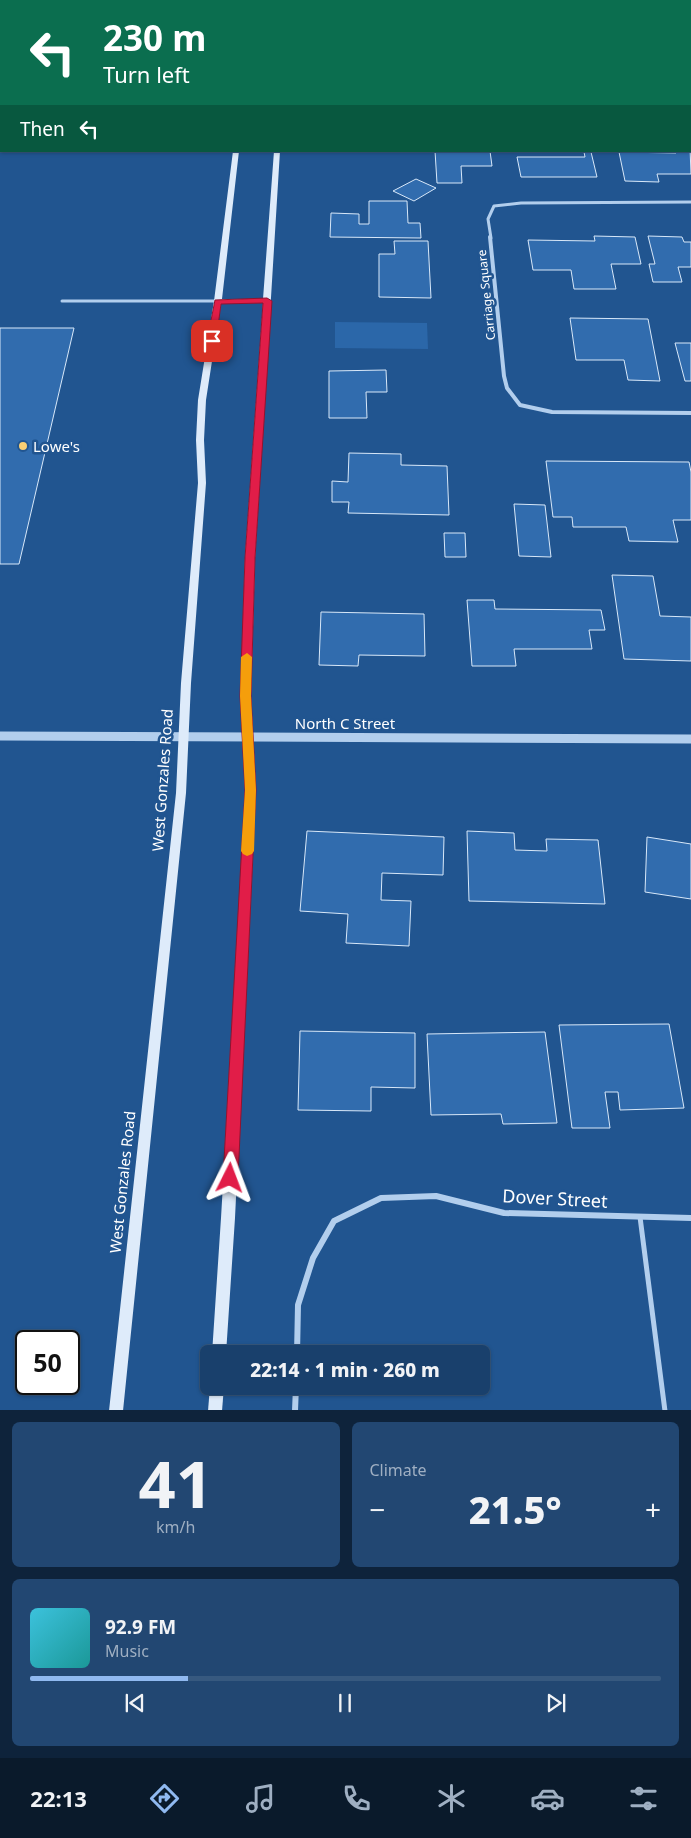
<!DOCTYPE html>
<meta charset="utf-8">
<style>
body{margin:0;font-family:"Noto Sans",sans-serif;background:#224772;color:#f1f3f6;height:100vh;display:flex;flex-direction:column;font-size:19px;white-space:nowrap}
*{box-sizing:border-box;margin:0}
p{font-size:16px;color:#9fafc2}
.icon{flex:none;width:28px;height:28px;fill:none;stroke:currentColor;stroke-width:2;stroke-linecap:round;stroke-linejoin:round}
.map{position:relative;height:1410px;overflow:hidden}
.panel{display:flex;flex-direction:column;gap:12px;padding:12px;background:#0e233b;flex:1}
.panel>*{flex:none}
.top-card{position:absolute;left:0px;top:0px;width:691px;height:152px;box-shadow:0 1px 4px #0004,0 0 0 1px #37597f;background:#0b6e4f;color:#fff;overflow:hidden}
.speed{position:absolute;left:15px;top:1330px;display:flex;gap:10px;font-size:25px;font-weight:700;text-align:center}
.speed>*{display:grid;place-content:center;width:65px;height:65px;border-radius:50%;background:#19406c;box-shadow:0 1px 4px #0004,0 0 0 1px #37597f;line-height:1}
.speed .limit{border:2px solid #111;border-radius:8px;background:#fff;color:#111}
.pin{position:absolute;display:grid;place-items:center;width:42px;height:42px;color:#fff;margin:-21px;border-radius:10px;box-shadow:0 2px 8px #0006}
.me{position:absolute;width:55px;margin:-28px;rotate:3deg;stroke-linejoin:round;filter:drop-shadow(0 0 4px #0008)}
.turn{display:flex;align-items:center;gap:18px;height:105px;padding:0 20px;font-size:22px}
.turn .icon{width:65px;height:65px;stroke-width:2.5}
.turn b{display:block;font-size:35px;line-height:42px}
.then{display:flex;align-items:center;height:48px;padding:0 20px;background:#0003;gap:10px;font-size:19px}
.big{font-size:38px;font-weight:800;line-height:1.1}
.panel .card{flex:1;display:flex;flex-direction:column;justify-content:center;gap:8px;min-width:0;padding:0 18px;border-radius:8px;background:#224772}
.panel .dial{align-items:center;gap:0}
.dial b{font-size:65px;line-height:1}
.song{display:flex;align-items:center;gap:15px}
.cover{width:60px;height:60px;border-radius:8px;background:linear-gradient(135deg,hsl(190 70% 55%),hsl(180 70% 35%))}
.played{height:5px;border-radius:2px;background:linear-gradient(90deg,#90b9f0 25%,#37597f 25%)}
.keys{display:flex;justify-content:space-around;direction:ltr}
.heat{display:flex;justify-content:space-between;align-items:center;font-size:28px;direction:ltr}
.panel .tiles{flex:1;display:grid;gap:12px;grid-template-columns:1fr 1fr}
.card:last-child{grid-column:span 2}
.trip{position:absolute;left:200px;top:1345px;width:290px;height:50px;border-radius:8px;background:#19406c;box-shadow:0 1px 4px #0004,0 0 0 1px #37597f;font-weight:800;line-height:50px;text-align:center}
.dock{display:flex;height:80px;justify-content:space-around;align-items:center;background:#0a1a2b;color:#9fafc2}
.dock .icon{width:35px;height:35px}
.dock .active{color:#90b9f0}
.dock b{font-size:22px;color:#f1f3f6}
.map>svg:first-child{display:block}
.green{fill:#2b67a9}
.building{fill:#316cae;stroke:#d8e8f9}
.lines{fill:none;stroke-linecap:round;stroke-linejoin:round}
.service-far2{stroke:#b2ceed;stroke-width:2.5}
.service-far1{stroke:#b2ceed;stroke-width:3}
.service{stroke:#b2ceed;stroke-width:5}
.minor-far2{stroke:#b2ceed;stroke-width:3}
.minor-far1{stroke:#b2ceed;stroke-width:4}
.minor{stroke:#b2ceed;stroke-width:6}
.tertiary{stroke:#b2ceed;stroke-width:9}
.secondary{fill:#deebfa;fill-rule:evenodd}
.route{fill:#e11d48;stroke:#92132f}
.slow{fill:#f59e0b}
.poi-dot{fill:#f9cf74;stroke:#215590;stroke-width:2}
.labels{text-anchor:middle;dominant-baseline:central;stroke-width:5;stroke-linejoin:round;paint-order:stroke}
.far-street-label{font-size:12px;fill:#fff;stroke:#215590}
.poi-label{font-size:15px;fill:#fff;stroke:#215590;text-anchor:start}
.street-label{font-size:15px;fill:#fff;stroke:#215590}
.near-street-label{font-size:18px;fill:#fff;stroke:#215590}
</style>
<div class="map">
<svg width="691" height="1411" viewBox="0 0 691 1411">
<rect width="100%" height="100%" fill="#215590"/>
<path class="green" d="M 335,322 L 427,323 L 428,349 L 335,348 Z"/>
<g class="building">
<path d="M 690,148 L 691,174 L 657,174 L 659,182 L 625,181 L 619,152 L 676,153 L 676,151 L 690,151 Z"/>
<path d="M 435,151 L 490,151 L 492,166 L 461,166 L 462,183 L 437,183 Z"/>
<path d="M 584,152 L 591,152 L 597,177 L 521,177 L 517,157 L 585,157 Z"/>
<path d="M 416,179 L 436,188 L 414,201 L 393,191 Z"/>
<path d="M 369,201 L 407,201 L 408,223 L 420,223 L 421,238 L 330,237 L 331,213 L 359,214 L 359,224 L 369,224 Z"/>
<path d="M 594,236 L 635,237 L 641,264 L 611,264 L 616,289 L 574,289 L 571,270 L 533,270 L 528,240 L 595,241 Z"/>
<path d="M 648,236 L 682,237 L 684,242 L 691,242 L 691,267 L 678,267 L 682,282 L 653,282 L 649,264 L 655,264 Z"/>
<path d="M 394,241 L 428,241 L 431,298 L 379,297 L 379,254 L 395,254 Z"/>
<path d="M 570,318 L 648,319 L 660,381 L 628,380 L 624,360 L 576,360 Z"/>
<path d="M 0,328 L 74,328 L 19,564 L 0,564 Z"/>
<path d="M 675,343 L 691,343 L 691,381 L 685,381 Z"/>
<path d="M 386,370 L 387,392 L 366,392 L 367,418 L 329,418 L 329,371 Z"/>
<path d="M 349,453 L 401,454 L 401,465 L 447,466 L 449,515 L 348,513 L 349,502 L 332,502 L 332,481 L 348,482 Z"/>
<path d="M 546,461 L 689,462 L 691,472 L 691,520 L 673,520 L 678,542 L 629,541 L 626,527 L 573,527 L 572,517 L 553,517 Z"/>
<path d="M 514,504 L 545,505 L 551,557 L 519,556 Z"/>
<path d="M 444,533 L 465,533 L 466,557 L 445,557 Z"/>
<path d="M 612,575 L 653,576 L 660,616 L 691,617 L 691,661 L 624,659 Z"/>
<path d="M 467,600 L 494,600 L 495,609 L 601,610 L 605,630 L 589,630 L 592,649 L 514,649 L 516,666 L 472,666 Z"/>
<path d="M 321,612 L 424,614 L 425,656 L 359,655 L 358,666 L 319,665 Z"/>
<path d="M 307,831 L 444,837 L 443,875 L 382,873 L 381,900 L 411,901 L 409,946 L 346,943 L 348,914 L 300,911 Z"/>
<path d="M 467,831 L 514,833 L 515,850 L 547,851 L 546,839 L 598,840 L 605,904 L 469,901 Z"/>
<path d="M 647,837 L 691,844 L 691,899 L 645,892 Z"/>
<path d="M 669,1024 L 684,1108 L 620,1110 L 618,1092 L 605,1092 L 610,1128 L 572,1128 L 559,1025 Z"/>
<path d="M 300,1031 L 415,1033 L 415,1088 L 371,1087 L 371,1111 L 298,1110 Z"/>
<path d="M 545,1032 L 557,1123 L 503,1124 L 501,1114 L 431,1115 L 427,1034 Z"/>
</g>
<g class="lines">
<path class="service-far2" d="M 690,13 L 691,17"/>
<path class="service-far1" d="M 62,301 L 218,301"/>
<path class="service" d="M 640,1217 L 665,1411"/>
<path class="minor-far2" d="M 491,238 L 488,219 L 494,206 L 521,203 L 691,202"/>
<path class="minor-far1" d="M 490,237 L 504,376 L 507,388 L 520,405 L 552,412 L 691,413"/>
<g class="minor">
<path d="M 297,1354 L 298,1305 L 313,1258 L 334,1221 L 381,1198 L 436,1196 L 504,1213 L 691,1218"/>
<path d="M 295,1411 L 296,1386"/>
</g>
<path class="tertiary" d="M 0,736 L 691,739"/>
<g class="secondary">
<rect x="261" y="0" width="6" height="1"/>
<rect x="302" y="0" width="6" height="1"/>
<path d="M 233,151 L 239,151 L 222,299 L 263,299 L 274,151 L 280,151 L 255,558 L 251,696 L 256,790 L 235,1218 L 226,1354 L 212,1354 L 221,1218 L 246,790 L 241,696 L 245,558 L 263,303 L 221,303 L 206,400 L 204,440 L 206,483 L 191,683 L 186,793 L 123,1411 L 109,1411 L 176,793 L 181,683 L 198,483 L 196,440 L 198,400 L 214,301 Z"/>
<path d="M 210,1386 L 224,1386 L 222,1411 L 208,1411 Z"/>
</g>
</g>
<path class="route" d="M 267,298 L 272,301 L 255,558 L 251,696 L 256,790 L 238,1178 L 236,1183 L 230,1185 L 225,1183 L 223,1178 L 245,790 L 240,696 L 245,558 L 263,303 L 221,304 L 216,341 L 212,343 L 207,341 L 215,300 Z"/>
<path class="slow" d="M 247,653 L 252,657 L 251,696 L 256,790 L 254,851 L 252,854 L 247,856 L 243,854 L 241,851 L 245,790 L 240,696 L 241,657 Z"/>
<circle class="poi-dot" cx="23" cy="446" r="5"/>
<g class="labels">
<g class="far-street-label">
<text transform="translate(486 295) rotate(-96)">Carriage Square</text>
</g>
<g class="poi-label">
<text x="33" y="446">Lowe's</text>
</g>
<g class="street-label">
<text x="345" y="723">North C Street</text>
<text transform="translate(162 780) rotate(-86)">West Gonzales Road</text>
<text transform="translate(122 1182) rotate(-84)">West Gonzales Road</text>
</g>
<g class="near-street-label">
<text transform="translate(555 1198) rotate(3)">Dover Street</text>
</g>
</g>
</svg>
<div class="speed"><div class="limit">50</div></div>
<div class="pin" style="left:212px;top:341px;background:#d93025"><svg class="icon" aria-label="arrive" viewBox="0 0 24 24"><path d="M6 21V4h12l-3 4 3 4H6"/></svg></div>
<svg class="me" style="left:230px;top:1178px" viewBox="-20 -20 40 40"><path d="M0-17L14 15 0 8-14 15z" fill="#e11d48" stroke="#fff" stroke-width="4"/></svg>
<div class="trip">22:14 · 1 min · 260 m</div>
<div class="top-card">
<div class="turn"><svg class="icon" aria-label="left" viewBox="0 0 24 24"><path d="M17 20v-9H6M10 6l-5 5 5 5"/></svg><div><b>230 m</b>Turn left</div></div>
<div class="then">Then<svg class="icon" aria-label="left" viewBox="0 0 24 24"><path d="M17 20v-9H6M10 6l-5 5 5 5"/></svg></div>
</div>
</div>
<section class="panel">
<div class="tiles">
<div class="card dial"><b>41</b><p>km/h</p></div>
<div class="card"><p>Climate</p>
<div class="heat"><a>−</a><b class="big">21.5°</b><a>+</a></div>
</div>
<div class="card">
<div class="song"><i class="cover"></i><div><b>92.9 FM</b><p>Music</p></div></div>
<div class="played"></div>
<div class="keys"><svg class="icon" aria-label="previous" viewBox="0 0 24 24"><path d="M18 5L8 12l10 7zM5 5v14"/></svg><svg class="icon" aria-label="pause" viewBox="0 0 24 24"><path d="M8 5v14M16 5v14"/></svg><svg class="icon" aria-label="next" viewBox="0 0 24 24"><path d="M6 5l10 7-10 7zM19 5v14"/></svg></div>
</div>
</div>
</section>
<nav class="dock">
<b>22:13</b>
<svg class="icon active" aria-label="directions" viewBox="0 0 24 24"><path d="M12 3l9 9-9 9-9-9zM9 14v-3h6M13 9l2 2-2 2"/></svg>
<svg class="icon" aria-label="music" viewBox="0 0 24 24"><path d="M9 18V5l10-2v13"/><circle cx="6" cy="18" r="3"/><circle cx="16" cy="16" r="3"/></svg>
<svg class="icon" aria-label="phone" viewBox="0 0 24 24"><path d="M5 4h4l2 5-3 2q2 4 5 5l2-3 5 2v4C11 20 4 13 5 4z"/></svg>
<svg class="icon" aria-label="climate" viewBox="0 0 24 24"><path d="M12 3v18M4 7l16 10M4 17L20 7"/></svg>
<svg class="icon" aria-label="car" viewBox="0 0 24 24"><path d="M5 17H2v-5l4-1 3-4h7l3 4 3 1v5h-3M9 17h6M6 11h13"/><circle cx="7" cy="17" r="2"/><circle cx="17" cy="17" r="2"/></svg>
<svg class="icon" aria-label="filters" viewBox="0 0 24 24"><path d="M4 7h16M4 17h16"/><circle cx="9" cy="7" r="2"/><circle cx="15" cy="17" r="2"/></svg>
</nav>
